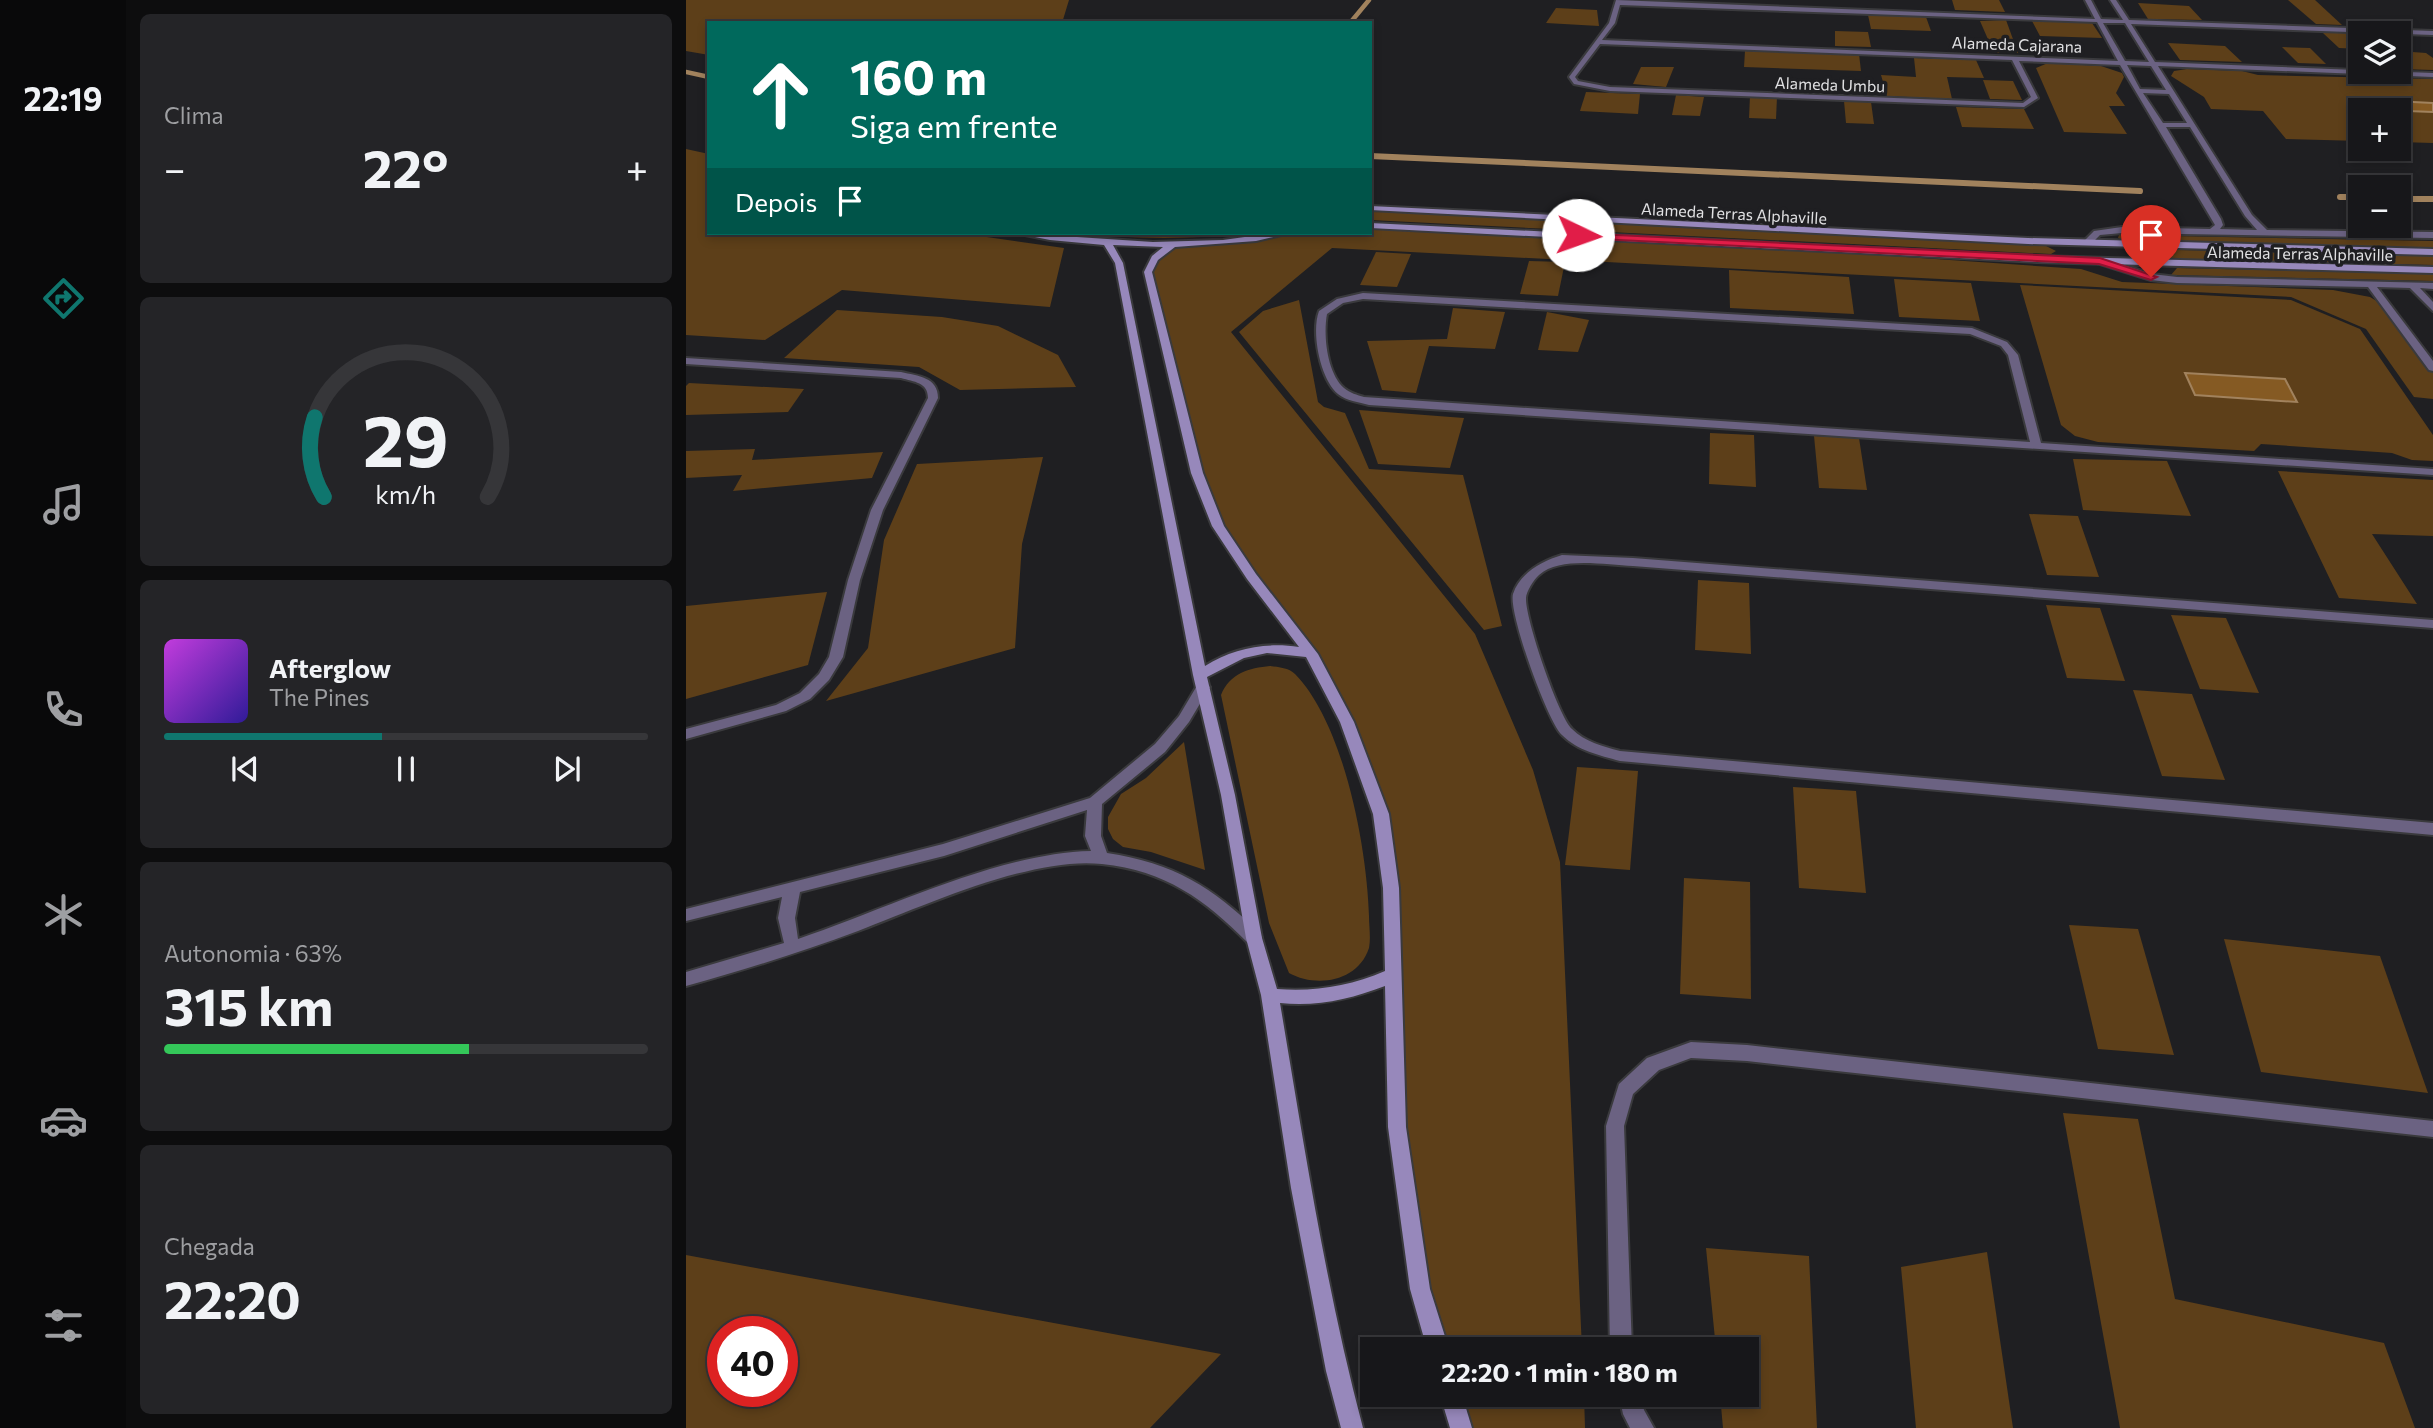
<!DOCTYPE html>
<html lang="pt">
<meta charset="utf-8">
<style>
body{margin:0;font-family:Commissioner,sans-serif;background:#242427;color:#f1f3f6;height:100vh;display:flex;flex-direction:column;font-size:26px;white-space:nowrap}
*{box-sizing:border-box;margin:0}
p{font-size:23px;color:#9e9fa2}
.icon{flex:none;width:38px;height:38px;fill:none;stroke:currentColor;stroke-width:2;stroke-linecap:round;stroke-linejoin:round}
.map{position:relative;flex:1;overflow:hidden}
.sheet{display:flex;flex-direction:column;gap:14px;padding:14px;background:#0d0d0e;width:560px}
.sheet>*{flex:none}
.hud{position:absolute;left:21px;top:21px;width:665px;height:214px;border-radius:0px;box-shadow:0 4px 10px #0003,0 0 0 2px #363639;background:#00695c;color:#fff;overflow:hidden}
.buttons{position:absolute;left:1662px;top:21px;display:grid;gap:14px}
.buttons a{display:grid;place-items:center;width:63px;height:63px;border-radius:0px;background:#17171a;box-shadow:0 4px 10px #0003,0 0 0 2px #363639;font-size:35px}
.speed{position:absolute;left:21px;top:1316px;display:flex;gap:14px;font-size:35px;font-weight:700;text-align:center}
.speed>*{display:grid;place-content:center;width:91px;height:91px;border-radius:50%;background:#17171a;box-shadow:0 4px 10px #0003,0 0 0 2px #363639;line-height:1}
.speed .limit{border:10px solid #d22;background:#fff;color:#111}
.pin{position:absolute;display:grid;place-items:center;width:60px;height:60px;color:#fff;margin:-72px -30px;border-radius:50% 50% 50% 0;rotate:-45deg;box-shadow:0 0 7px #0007}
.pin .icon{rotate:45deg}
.me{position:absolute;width:77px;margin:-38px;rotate:93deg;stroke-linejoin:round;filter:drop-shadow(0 0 5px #0008)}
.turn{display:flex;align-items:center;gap:24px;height:147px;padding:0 28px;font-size:32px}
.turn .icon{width:91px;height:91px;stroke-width:2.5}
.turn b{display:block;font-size:49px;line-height:60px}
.then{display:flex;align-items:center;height:66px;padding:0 28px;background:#0003;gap:14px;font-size:26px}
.big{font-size:52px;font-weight:700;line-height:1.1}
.sheet .card{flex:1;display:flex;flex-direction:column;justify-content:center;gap:10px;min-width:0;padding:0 24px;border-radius:10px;background:#242427}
.sheet .dial{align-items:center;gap:0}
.dial svg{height:182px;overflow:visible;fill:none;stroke:#363639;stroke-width:7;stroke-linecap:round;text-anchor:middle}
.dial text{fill:#f1f3f6;stroke:none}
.song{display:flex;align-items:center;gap:21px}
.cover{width:84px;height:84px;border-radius:10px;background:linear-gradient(135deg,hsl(290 70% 55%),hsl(250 70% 35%))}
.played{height:7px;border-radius:4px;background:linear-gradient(90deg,#0f766e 45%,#363639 45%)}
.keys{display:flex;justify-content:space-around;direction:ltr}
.heat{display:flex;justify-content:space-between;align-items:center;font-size:38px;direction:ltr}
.charge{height:10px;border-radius:5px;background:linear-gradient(90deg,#34c759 63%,#363639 0)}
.trip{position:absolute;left:674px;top:1337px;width:399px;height:70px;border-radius:0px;background:#17171a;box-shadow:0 4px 10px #0003,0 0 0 2px #363639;font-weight:700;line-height:70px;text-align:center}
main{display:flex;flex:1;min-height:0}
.tabs{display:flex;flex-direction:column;width:126px;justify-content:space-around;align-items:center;background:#09090a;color:#9e9fa2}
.tabs .icon{width:49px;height:49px}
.tabs .current{color:#0f766e}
.tabs b{font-size:32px;color:#f1f3f6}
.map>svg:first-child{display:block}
.green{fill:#5d3f19;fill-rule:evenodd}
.water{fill:#855a23;stroke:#a1825d;stroke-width:2}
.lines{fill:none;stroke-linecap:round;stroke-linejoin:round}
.stream-far1{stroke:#a1825d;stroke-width:4.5}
.stream{stroke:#a1825d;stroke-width:6}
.street-casing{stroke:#3a3a3d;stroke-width:4}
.secondary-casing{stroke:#3a3a3d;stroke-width:4}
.street{fill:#6b6282;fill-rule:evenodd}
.secondary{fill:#9788bb;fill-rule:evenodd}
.route{fill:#e11d48;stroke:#92132f;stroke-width:2}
.labels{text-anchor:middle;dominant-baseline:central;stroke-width:7;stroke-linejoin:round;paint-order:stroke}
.far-street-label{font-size:16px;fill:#e1e1e3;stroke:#1f1f22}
</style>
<main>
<nav class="tabs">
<b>22:19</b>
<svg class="icon current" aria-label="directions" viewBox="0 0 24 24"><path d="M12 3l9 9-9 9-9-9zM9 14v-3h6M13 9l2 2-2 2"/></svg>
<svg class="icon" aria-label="music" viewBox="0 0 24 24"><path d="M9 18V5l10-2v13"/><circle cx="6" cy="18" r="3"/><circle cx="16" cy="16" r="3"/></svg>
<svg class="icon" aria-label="phone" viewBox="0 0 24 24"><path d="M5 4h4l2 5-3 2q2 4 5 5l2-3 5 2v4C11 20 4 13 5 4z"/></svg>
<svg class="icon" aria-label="climate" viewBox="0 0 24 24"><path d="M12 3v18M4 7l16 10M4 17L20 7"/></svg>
<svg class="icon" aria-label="car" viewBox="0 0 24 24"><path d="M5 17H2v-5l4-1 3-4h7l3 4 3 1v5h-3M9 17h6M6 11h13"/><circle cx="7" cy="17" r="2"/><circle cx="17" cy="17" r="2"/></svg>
<svg class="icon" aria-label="filters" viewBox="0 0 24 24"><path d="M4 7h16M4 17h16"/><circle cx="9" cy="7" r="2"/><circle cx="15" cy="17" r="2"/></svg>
</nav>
<section class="sheet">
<div class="card"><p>Clima</p>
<div class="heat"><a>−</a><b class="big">22°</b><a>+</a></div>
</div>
<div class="card dial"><svg viewBox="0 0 100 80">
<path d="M14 69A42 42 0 1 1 86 69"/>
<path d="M14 69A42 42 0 0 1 10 34" stroke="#0f766e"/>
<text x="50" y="56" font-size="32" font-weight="700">29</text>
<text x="50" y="72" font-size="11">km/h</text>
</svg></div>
<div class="card">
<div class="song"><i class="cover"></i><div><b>Afterglow</b><p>The Pines</p></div></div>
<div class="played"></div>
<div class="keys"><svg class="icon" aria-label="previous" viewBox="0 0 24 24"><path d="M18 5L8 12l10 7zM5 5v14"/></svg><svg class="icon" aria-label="pause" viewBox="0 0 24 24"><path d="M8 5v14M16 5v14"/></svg><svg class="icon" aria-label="next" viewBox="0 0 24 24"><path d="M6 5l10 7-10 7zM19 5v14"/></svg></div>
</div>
<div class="card"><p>Autonomia · 63%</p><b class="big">315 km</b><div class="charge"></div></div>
<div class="card"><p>Chegada</p><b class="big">22:20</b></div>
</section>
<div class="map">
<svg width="1747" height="1428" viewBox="0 0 1747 1428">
<rect width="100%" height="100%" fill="#1f1f22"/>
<g class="green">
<path d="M 0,0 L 383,0 L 376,23 L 23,23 L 23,55 L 0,51 Z"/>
<path d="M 1266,0 L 1313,0 L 1319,12 L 1269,10 Z"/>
<path d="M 1602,0 L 1629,0 L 1656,25 L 1630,24 Z"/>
<path d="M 1452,3 L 1503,6 L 1516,20 L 1462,19 Z"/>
<path d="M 870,8 L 911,10 L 913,26 L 860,23 Z"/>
<path d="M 1182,15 L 1240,17 L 1245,31 L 1185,29 Z"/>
<path d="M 1320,20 L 1332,53 L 1308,53 L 1294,21 Z"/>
<path d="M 1346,21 L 1406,23 L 1416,38 L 1354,36 Z"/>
<path d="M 1149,31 L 1182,32 L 1185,47 L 1149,46 Z"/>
<path d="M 1637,33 L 1664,33 L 1675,40 L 1675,49 L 1653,48 Z"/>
<path d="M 1482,43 L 1539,46 L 1556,62 L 1494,60 Z"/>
<path d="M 1596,47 L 1624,48 L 1640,64 L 1612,63 Z"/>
<path d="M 1059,51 L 1173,54 L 1175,71 L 1058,67 Z"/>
<path d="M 1713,51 L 1740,53 L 1747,58 L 1747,70 L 1713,69 Z"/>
<path d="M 1228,58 L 1290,60 L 1298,78 L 1261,77 L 1266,99 L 1201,96 L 1195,75 L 1230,77 Z"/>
<path d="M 1362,63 L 1415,66 L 1436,73 L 1438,77 L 1430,93 L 1439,106 L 1423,106 L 1441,134 L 1378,132 L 1350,68 Z"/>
<path d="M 955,67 L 988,67 L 980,87 L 947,84 Z"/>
<path d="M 1501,69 L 1556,71 L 1572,75 L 1747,79 L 1747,143 L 1713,142 L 1713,110 L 1675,110 L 1675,141 L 1600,139 L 1577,111 L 1525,109 L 1518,97 L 1485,76 L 1488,71 Z"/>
<path d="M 1297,80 L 1327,81 L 1336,100 L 1304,99 Z"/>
<path d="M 900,92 L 954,94 L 952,114 L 894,111 Z"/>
<path d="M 990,95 L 1018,97 L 1014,116 L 986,115 Z"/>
<path d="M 1064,96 L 1091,97 L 1090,119 L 1063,118 Z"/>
<path d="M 1158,101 L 1185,102 L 1188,124 L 1160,123 Z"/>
<path d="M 1270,107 L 1338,109 L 1348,129 L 1276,127 Z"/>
<path d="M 0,149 L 23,154 L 23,233 L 273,233 L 378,248 L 364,307 L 156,290 L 79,340 L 0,335 Z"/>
<path d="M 684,211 L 1360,246 L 1370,251 L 1365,254 L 684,220 Z"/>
<path d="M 684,225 L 942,238 L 1395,269 L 1436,282 L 1647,290 L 1684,297 L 1694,303 L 1747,371 L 1747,399 L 1728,397 L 1680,329 L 1605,297 L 646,248 L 545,332 L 789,634 L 847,770 L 874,862 L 896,1349 L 752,1349 L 734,1289 L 711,1127 L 695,814 L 625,654 L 532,526 L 511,473 L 462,272 L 465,263 L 489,243 L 545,241 L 600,233 L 684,233 Z"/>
<path d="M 384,233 L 566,233 C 506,240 443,239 384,233 Z"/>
<path d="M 1433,235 L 1747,241 L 1747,248 L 1438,241 L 1432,238 Z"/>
<path d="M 1447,249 L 1747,256 L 1747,265 L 1451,258 L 1441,254 L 1442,251 Z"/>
<path d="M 690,252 L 725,254 L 711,287 L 674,285 Z"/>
<path d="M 843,261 L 879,262 L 872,296 L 834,294 Z"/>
<path d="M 1491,268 L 1747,274 L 1747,281 L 1485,275 Z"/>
<path d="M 1043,270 L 1163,277 L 1168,314 L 1044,308 Z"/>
<path d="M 1208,279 L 1285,283 L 1294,321 L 1213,317 Z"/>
<path d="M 1334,285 L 1605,300 L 1674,329 L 1747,435 L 1747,461 L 1726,460 L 1706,453 L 1575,444 L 1568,451 L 1412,442 L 1389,436 L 1375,425 Z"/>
<path d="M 613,300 L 632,402 L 638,407 L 659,413 L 683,469 L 777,475 L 816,626 L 798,630 L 553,332 L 577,311 Z"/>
<path d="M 767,308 L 819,312 L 809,349 L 743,346 L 730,393 L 696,390 L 681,341 L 761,339 Z"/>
<path d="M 151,310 L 256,317 L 312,326 L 372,355 L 390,387 L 274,390 L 233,367 L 98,358 Z"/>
<path d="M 861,312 L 903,320 L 892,352 L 852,350 Z"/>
<path d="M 3,383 L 118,389 L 102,412 L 0,415 L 0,386 Z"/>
<path d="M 673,410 L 778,418 L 764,468 L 692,464 Z"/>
<path d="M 1024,433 L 1068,435 L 1070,487 L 1023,484 Z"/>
<path d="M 1128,436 L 1173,438 L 1181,490 L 1133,488 Z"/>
<path d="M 69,449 L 66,460 L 197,452 L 186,478 L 47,491 L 56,475 L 0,478 L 0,451 Z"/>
<path d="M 357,457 L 336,544 L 329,648 L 140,701 L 182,648 L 198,540 L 231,464 Z"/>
<path d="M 1387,459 L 1481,461 L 1505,516 L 1397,510 Z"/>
<path d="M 1592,471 L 1747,480 L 1747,536 L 1686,534 L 1731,604 L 1653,598 Z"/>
<path d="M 1343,514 L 1392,516 L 1413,577 L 1361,575 Z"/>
<path d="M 1012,580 L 1063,583 L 1065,654 L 1009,650 Z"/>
<path d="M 141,592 L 122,665 L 0,699 L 0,606 Z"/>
<path d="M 1360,605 L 1414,608 L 1439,681 L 1381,678 Z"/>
<path d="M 1485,615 L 1540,618 L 1573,693 L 1514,689 Z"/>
<path d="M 584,666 C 593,667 603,668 609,674 C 658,724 681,847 683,916 C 683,926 685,938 683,948 C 672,982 630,988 603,973 L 583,923 L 535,695 C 544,673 563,668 584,666 Z"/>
<path d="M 1447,690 L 1506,694 L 1539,780 L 1476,776 Z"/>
<path d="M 498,742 L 519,870 L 465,852 L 437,847 L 427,839 L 422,829 L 422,817 L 435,794 L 460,778 Z"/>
<path d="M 891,767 L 952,771 L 944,870 L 879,865 Z"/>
<path d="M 1107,787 L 1170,791 L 1180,893 L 1113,888 Z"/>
<path d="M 998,878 L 1064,882 L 1065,999 L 994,994 Z"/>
<path d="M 1383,925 L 1452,929 L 1488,1055 L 1412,1049 Z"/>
<path d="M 1538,939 L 1694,956 L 1742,1093 L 1575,1072 Z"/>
<path d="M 1377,1113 L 1452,1119 L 1489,1299 L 1698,1343 L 1729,1428 L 1434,1428 Z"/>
<path d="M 1020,1248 L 1123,1256 L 1131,1428 L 1037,1428 L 1034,1395 L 1060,1395 L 1060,1349 L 1030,1349 Z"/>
<path d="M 1301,1252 L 1327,1428 L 1230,1428 L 1215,1267 Z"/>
<path d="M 0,1255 L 535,1354 L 464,1428 L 0,1428 ZM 37,1332 L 96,1332 L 96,1391 L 37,1391 Z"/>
<path d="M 765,1395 L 898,1395 L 899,1428 L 775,1428 Z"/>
</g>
<g class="water">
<path d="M 1687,100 L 1747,103 L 1747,112 L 1696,110 Z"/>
<path d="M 1499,373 L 1599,379 L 1611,402 L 1509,395 Z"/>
</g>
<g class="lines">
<g class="stream-far1">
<path d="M 664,23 L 683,0"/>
<path d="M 0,72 L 23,77"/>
</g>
<g class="stream">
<path d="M 684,156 L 1454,191"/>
<path d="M 1654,197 L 1675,197"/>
<path d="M 1713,199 L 1747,199"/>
</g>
<g class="street-casing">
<g id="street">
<path d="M 930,0 L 1409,19 L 1399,0 L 1405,0 L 1415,19 L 1437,20 L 1424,0 L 1430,0 L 1443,20 L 1747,31 L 1747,35 L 1445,24 L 1469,62 L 1747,73 L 1747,77 L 1472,66 L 1566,215 L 1581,230 L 1747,232 L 1747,238 L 1436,233 L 1414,235 L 1404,245 L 1398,245 L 1398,241 L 1408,231 L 1436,227 L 1524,229 L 1529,225 L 1434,65 L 1333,61 L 1352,98 L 1338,107 L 924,91 L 888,84 L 883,77 L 923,23 ZM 934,5 L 1411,22 L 1432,61 L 916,40 L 929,23 ZM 1417,23 L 1439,23 L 1463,62 L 1439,61 ZM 914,44 L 1326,60 L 1345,97 L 1337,103 L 924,87 L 892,81 L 889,77 ZM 1441,65 L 1465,66 L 1480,90 L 1454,89 ZM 1457,93 L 1483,94 L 1501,123 L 1477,123 ZM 1480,127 L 1504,127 L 1559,216 L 1571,230 L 1534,229 L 1537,225 L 1535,219 Z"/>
<path d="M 1414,258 L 1466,274 L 1491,277 L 1747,283 L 1747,289 L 1734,288 L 1747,302 L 1747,311 L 1724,288 L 1691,287 L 1747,361 L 1747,371 L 1743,370 L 1682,287 L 1491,283 L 1465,280 L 1411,263 L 1410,261 Z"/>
<path d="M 677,293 L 1286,328 L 1321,342 L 1332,355 L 1355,443 L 1747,469 L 1747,475 L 683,405 C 673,402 660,401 652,394 C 634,379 625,332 633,311 L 651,299 ZM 677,299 L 1284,334 L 1315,346 L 1322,355 L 1344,442 L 678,397 C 671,395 664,393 658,388 C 641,373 637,335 641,314 L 657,303 Z"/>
<path d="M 0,358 L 215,372 C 232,376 252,377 252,398 L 197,510 L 174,580 L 157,657 L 143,680 L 124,699 L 100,711 L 0,739 L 0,729 L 90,705 L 114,693 L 133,674 L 143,657 L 162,580 L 185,510 L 242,398 C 242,382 228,382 215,378 L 0,364 Z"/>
<path d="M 876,555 L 947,558 L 1747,620 L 1747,628 L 947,566 C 920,565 874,556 853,575 C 848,579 840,592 840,598 C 839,618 872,715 886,729 C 899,742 916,746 934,751 L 1747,823 L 1747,835 L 934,761 C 913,755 892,751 876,735 C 862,723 822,612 827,594 C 834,573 856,561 876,555 Z"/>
<path d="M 517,683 L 524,687 L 503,722 L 479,752 L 416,804 L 415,836 L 421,853 C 488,863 526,887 574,933 L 576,938 L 574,943 L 568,945 L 562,943 C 518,899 480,871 416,864 C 346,856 238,906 172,931 C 115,952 58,970 0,986 L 0,972 L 98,943 L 92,918 L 96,897 L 0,921 L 0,909 L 257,844 L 404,798 L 469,744 L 493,716 L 512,684 ZM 401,810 L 399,836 L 405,851 C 313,853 201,909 112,939 L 109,918 L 114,892 L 258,856 Z"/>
<path d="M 1005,1042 L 1061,1045 L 1747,1121 L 1747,1137 L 1061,1061 L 1005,1058 L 973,1070 L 947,1094 L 938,1126 L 946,1349 L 924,1349 L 920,1126 L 933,1084 L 961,1058 Z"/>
<path d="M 933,1395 L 955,1395 L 958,1410 L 968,1428 L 944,1428 L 937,1414 Z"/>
</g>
</g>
<g class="secondary-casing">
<g id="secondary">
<path d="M 684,206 L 1342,238 L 1747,249 L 1747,255 L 1342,244 L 684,210 Z"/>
<path d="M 684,223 L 1351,256 L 1747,267 L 1747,273 L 1351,262 L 684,228 Z"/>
<path d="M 329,233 L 467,242 L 537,240 L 588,233 L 604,233 L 570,241 L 489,247 L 472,260 L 466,272 L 517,473 L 538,526 L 570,574 L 632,654 L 668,722 L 703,814 L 713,888 L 720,1127 L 744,1289 L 763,1349 L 741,1349 L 724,1289 L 702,1127 L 699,986 C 665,999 631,1007 594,1003 C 618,1145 640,1289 677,1428 L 655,1428 L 640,1371 L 605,1188 L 575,995 L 560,938 L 535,795 L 507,675 L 429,263 L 418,245 L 364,240 ZM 427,245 L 477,247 L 466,256 L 458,272 L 505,473 L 526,526 L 561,579 L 613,647 C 580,642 547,648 519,666 L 437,263 ZM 581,653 L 620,657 L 654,722 L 687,814 L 697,888 L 699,971 C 664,986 629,992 591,989 L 576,938 L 549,795 L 521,677 L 558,658 Z"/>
<path d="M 754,1395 L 776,1395 L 786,1428 L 764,1428 Z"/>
</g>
</g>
<use href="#street" class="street"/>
<use href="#secondary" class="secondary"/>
</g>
<path class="route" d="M 888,233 L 1414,258 L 1471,277 L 1465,280 L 1413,264 L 892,238 L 887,235 Z"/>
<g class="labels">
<g class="far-street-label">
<text transform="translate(1331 44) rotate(2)">Alameda Cajarana</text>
<text transform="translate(1144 84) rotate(2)">Alameda Umbu</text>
<text transform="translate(1048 213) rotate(3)">Alameda Terras Alphaville</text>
<text transform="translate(1614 253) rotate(1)">Alameda Terras Alphaville</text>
</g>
</g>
</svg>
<div class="buttons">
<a><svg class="icon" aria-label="layers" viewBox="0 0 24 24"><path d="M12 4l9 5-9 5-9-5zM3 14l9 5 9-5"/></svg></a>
<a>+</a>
<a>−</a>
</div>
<div class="speed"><div class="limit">40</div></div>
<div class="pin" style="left:1465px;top:277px;background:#d93025"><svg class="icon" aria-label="arrive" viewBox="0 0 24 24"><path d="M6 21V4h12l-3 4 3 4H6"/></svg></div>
<svg class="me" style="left:892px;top:235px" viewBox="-20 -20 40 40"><circle r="19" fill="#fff"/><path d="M0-13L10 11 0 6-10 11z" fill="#e11d48"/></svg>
<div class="trip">22:20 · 1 min · 180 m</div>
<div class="hud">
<div class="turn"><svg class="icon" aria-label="ahead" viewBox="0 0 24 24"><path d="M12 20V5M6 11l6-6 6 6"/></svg><div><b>160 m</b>Siga em frente</div></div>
<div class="then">Depois<svg class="icon" aria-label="arrive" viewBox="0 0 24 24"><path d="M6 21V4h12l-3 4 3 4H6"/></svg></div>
</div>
</div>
</main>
